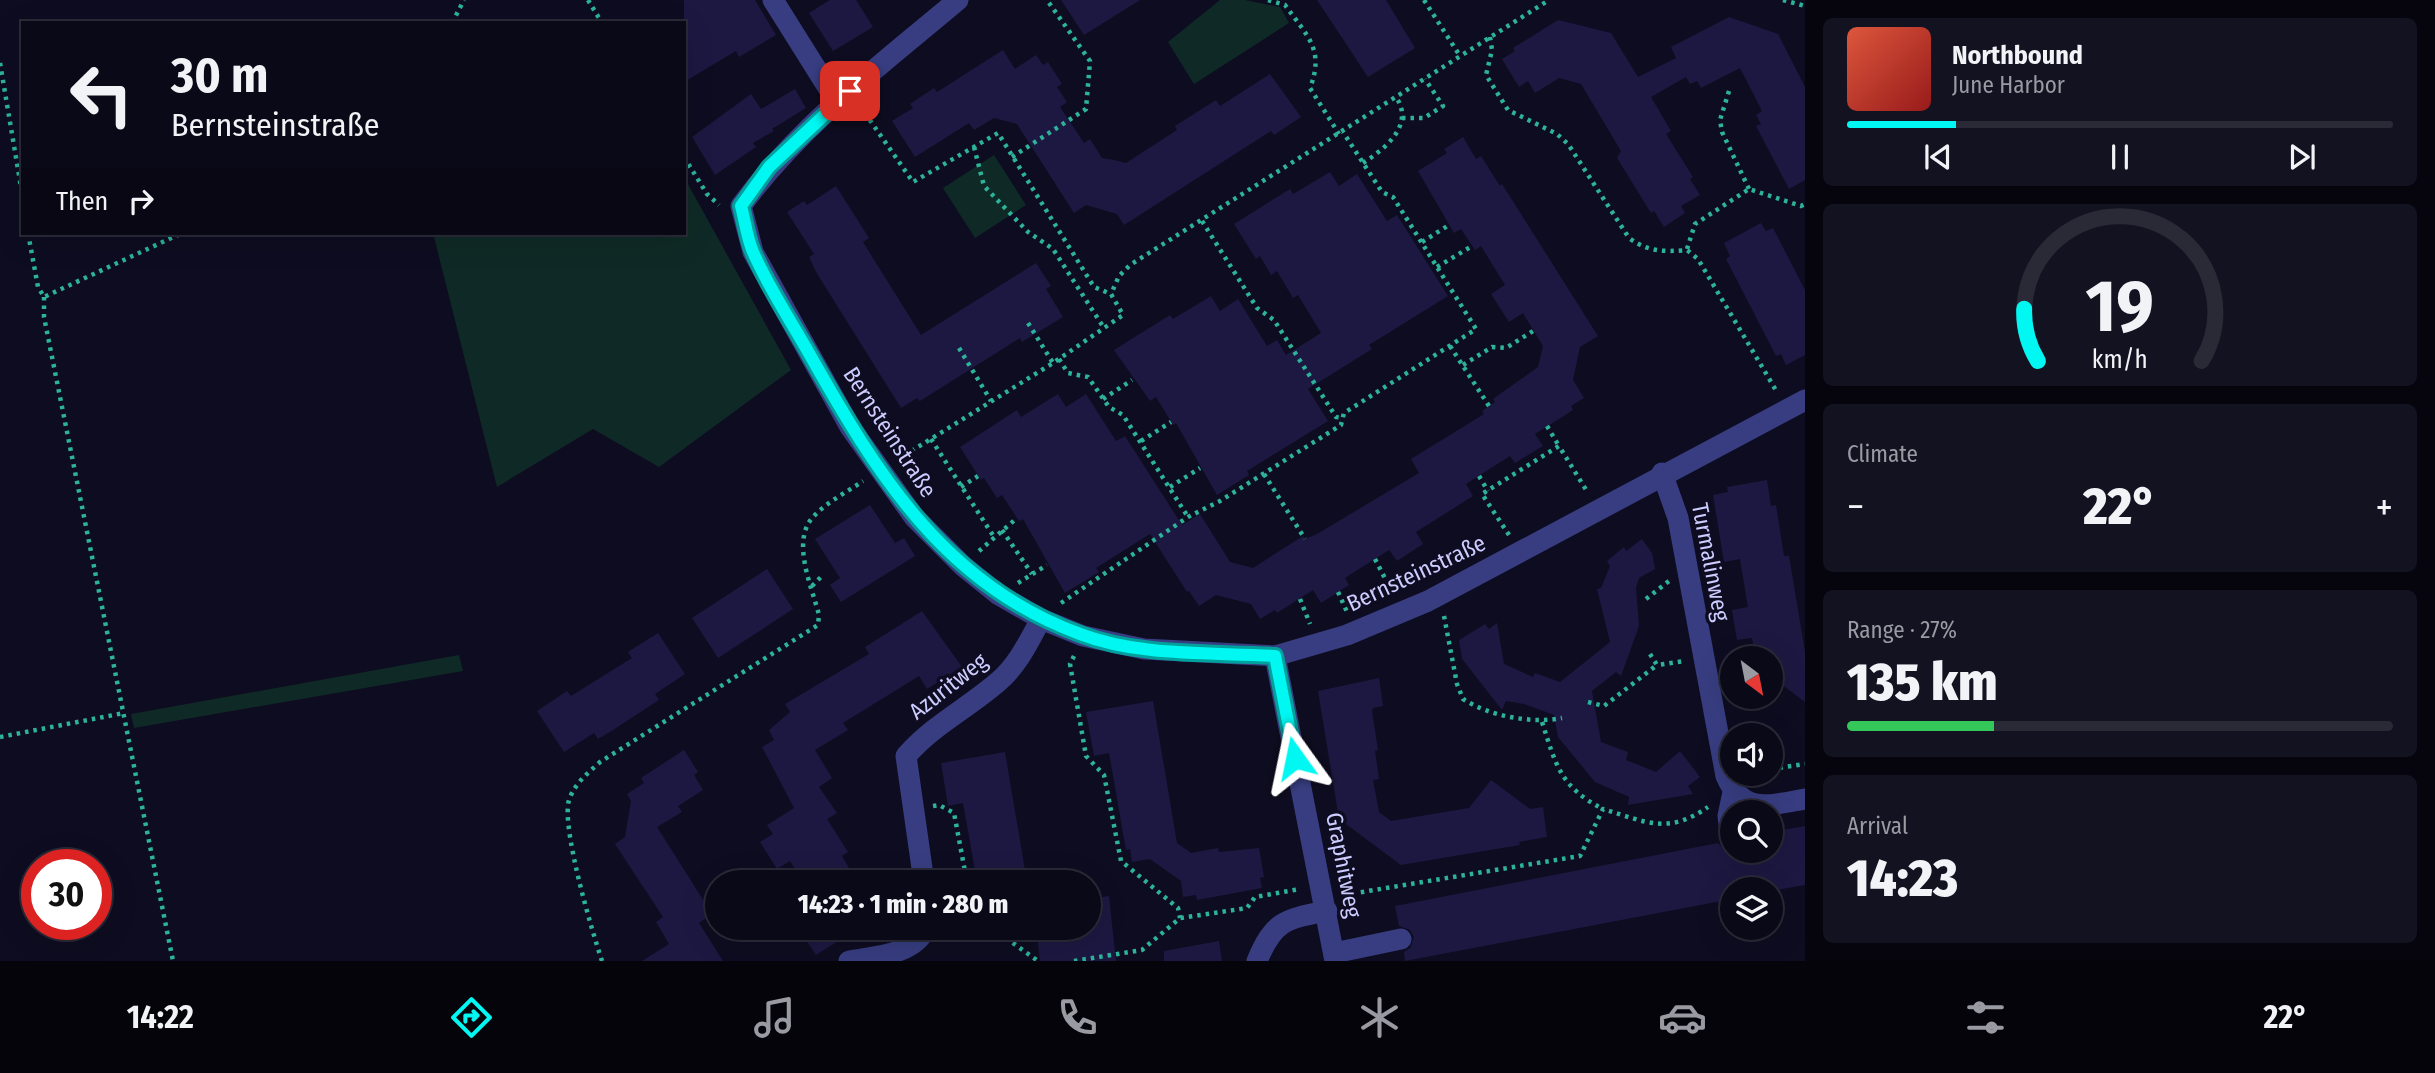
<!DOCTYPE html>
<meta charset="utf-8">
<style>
body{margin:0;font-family:"Fira Sans Condensed",sans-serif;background:#131221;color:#f1f3f6;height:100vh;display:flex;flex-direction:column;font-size:26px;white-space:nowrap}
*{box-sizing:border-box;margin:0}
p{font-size:23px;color:#999aa2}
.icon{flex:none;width:38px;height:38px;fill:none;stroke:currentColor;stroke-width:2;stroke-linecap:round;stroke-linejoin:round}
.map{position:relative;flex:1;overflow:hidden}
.details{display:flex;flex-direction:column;gap:18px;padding:18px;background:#06050d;width:630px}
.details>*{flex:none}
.top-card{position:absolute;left:21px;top:21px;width:665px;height:214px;border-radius:0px;box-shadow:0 7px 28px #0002,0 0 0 2px #2a2a37;background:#0a0918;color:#f1f3f6;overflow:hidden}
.needle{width:46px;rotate:148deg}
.fabs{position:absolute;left:1720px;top:646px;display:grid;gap:14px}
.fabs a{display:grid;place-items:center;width:63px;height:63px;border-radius:50%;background:#0a0918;box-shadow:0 7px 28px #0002,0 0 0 2px #2a2a37;font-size:35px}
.speed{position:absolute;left:21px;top:849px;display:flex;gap:14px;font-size:35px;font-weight:700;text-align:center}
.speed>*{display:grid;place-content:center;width:91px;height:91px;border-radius:50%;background:#0a0918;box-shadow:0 7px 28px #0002,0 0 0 2px #2a2a37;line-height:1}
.speed .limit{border:10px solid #d22;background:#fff;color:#111}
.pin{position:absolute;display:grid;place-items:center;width:60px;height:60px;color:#fff;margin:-30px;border-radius:14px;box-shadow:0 4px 10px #0006}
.me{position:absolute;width:77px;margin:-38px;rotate:348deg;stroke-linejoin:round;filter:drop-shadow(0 0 5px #0008)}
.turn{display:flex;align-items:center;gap:24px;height:147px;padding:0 35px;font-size:32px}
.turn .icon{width:91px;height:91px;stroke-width:2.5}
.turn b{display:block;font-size:49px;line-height:60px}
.then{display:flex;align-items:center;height:66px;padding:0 35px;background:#0003;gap:14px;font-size:26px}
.big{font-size:52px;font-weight:800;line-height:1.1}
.details .card{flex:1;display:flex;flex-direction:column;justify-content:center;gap:10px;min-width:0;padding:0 24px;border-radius:10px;background:#131221}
.details .dial{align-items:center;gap:0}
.dial svg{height:182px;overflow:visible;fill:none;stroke:#2a2a37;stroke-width:7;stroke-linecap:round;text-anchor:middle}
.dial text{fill:#f1f3f6;stroke:none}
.song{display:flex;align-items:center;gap:21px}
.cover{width:84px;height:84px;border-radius:10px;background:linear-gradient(135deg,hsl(10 70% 55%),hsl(0 70% 35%))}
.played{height:7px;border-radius:4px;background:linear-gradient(90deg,#00f7f2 20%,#2a2a37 20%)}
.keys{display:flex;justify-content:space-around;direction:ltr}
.heat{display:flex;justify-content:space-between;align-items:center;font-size:38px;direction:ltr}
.charge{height:10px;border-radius:5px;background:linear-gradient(90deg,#34c759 27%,#2a2a37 0)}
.trip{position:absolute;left:705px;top:870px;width:396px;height:70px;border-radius:35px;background:#0a0918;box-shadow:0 7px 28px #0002,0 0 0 2px #2a2a37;font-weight:800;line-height:70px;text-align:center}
.tabs{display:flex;height:112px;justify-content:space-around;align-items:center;background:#04040a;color:#999aa2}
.tabs .icon{width:49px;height:49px}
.tabs .current{color:#00f7f2}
.tabs b{font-size:32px;color:#f1f3f6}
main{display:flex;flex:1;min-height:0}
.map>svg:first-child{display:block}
.green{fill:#0f2a26}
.building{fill:#1c1841}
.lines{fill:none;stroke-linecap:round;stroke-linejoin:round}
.path{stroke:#2cb39a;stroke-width:4.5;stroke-dasharray:3.5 5;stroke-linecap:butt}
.minor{stroke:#373d80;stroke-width:21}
.route-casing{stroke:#00a19d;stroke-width:18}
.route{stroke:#00f7f2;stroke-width:12}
.labels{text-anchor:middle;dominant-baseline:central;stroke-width:7;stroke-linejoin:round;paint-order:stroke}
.street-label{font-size:23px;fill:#ccf;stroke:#0e0c20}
</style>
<main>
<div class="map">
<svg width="1805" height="961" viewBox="0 0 1805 961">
<rect width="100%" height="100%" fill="#0e0c20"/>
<g class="green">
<path d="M 1220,0 L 1245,0 L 1280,7 L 1289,23 L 1194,84 L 1168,42 Z"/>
<path d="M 994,155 L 1026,205 L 975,238 L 943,188 Z"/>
<path d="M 684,177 L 791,370 L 659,467 L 593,429 L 497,487 L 433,233 L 684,233 Z"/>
<path d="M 459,655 L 463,671 L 134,728 L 131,714 Z"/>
</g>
<g class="building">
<path d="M 684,0 L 755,0 L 776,35 L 739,57 L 736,51 L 684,82 Z"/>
<path d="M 830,0 L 856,0 L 873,27 L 833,51 L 809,13 Z"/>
<path d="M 1061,0 L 1140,0 L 1084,35 Z"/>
<path d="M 1317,0 L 1386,0 L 1415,48 L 1368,77 Z"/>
<path d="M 1729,17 L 1778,34 L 1805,87 L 1805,180 L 1789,189 L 1756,126 L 1761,124 L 1756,115 L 1762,111 L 1740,68 L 1701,88 L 1697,81 L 1690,84 L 1686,77 L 1651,97 L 1671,131 L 1666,134 L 1693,177 L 1690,179 L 1700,195 L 1681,206 L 1685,213 L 1664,227 L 1654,211 L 1651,213 L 1617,158 L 1621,151 L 1581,84 L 1559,78 L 1535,93 L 1528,81 L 1519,87 L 1502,59 L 1515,51 L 1513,48 L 1558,20 L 1611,33 L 1638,77 L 1676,58 L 1671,47 Z"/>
<path d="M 1003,50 L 1015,69 L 1036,55 L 1043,65 L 1048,62 L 1062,84 L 1057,87 L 1067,102 L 1060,107 L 1084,143 L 1090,139 L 1102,158 L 1114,160 L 1126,163 L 1177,130 L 1175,126 L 1216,100 L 1220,106 L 1270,74 L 1301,117 L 1274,135 L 1271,131 L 1124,225 L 1117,214 L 1086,205 L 1074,213 L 1017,124 L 994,118 L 974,130 L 969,123 L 915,157 L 892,121 L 913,108 L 910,104 L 934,88 L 937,92 Z"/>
<path d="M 795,89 L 806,108 L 772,129 L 774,131 L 753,143 L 756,147 L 715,175 L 692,137 L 751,94 L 761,109 Z"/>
<path d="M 1463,137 L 1476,159 L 1481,156 L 1500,186 L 1502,184 L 1598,336 L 1580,347 L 1573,380 L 1584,398 L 1571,406 L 1573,410 L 1535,434 L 1543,446 L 1515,463 L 1510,456 L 1466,484 L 1473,496 L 1416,532 L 1423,544 L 1397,561 L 1389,550 L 1345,578 L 1349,585 L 1321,603 L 1313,590 L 1277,613 L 1275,610 L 1260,619 L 1251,604 L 1216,595 L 1199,606 L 1189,591 L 1187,592 L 1150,534 L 1096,568 L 1099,572 L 1065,593 L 1023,519 L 1019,521 L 1002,495 L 997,498 L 984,478 L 981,480 L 960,447 L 1017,410 L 1021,417 L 1058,394 L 1066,407 L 1086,394 L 1116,441 L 1125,436 L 1182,525 L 1200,514 L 1230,562 L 1253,568 L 1303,536 L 1305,539 L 1317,534 L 1419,473 L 1411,459 L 1484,414 L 1482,411 L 1495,402 L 1493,399 L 1538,367 L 1543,346 L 1523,313 L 1509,322 L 1491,294 L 1505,285 L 1481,246 L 1475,250 L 1461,229 L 1454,233 L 1418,171 L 1447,153 L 1444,149 Z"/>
<path d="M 1330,172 L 1339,186 L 1357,174 L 1387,221 L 1397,215 L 1448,296 L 1369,345 L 1372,349 L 1308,389 L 1328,421 L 1247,471 L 1249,475 L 1217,495 L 1176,423 L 1173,425 L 1156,397 L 1150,401 L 1114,350 L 1170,315 L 1173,319 L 1211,296 L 1220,311 L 1238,299 L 1267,346 L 1277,340 L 1286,355 L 1321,333 L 1298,295 L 1293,298 L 1277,271 L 1271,275 L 1260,256 L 1256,259 L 1234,224 L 1290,189 L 1293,194 Z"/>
<path d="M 836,186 L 869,238 L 863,242 L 921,335 L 1036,263 L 1051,286 L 1046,289 L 1063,317 L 1022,342 L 1020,338 L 920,401 L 917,398 L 901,408 L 816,272 L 809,257 L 814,254 L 787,212 L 804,201 L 807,205 Z"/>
<path d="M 1761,223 L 1766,231 L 1773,228 L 1805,290 L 1805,355 L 1786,365 L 1781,354 L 1776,356 L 1726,259 L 1730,256 L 1724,243 Z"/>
<path d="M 1767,480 L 1771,506 L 1776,505 L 1784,556 L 1789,556 L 1805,652 L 1805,702 L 1785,687 L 1771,689 L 1771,658 L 1755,658 L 1752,638 L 1737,640 L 1732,610 L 1748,607 L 1740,559 L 1724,562 L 1713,495 L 1728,492 L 1727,487 Z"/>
<path d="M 870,505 L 895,543 L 904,538 L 915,556 L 841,602 L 830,585 L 840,578 L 815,539 Z"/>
<path d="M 1642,539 L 1652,553 L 1655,569 L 1639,578 L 1636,588 L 1639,626 L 1621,676 L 1616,672 L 1592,691 L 1601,742 L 1628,752 L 1626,760 L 1656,772 L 1680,751 L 1700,777 L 1688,786 L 1693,794 L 1628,805 L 1629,797 L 1595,782 L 1558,737 L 1554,715 L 1524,704 L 1506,701 L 1502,710 L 1462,659 L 1459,640 L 1485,624 L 1489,629 L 1497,623 L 1504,664 L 1533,677 L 1535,673 L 1560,682 L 1610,642 L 1597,589 L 1601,588 L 1610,566 L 1607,561 L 1624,547 L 1626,551 Z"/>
<path d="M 767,569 L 793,609 L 718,658 L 692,618 Z"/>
<path d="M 922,611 L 962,667 L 927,689 L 919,676 L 843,723 L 848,730 L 815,750 L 832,778 L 819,787 L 837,813 L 827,819 L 848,852 L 842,856 L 849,868 L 826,882 L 803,882 L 790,861 L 777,869 L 760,842 L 773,834 L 767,825 L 794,808 L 762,747 L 774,740 L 769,730 L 790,712 L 785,704 L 869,654 L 865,647 Z"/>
<path d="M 658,633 L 685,674 L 655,694 L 659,700 L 613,730 L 598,739 L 594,733 L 564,752 L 537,711 L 567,691 L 571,696 L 616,668 L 632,658 L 628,652 Z"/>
<path d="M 1379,678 L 1383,706 L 1373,708 L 1372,711 L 1378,750 L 1375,751 L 1379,779 L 1373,780 L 1379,812 L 1391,821 L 1469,808 L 1491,780 L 1530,809 L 1543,807 L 1547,837 L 1519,842 L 1520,845 L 1401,865 L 1339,819 L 1318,691 Z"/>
<path d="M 1153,701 L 1177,843 L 1191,853 L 1218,848 L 1219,852 L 1259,848 L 1264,877 L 1260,878 L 1262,888 L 1197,900 L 1196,895 L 1183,897 L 1181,881 L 1150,859 L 1132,862 L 1130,849 L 1126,850 L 1109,753 L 1094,756 L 1086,712 Z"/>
<path d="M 684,750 L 698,772 L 694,775 L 703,790 L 678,806 L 682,812 L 657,827 L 712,914 L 699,923 L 723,961 L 642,961 L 669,944 L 656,922 L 663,917 L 615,844 L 625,837 L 631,801 L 627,794 L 644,783 L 641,778 Z"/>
<path d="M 1005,752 L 1027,882 L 977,882 L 963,803 L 948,806 L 941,763 Z"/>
<path d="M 1805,826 L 1805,885 L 1771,891 L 1732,889 L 1732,899 L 1405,961 L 1404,952 L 1410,948 L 1414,937 L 1410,930 L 1399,926 L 1395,906 L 1718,843 L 1727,852 L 1771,850 L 1771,832 Z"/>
<path d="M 1109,896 L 1116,961 L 1040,961 L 1036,928 L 1088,928 L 1088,899 Z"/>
<path d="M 798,928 L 859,928 L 816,955 Z"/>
<path d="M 1219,941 L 1222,961 L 1164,961 L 1164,951 Z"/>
</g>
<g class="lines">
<g class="path">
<path d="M 588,0 L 602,23"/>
<path d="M 1268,0 L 1285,5 C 1307,36 1325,49 1310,88 L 1339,134"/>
<path d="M 1424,0 L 1460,56"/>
<path d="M 1783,0 L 1805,6"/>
<path d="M 452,23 L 464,0"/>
<path d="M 1490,37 L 1492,50 L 1486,75 L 1508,110 L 1557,134 L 1568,144 L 1629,238 C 1648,252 1664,252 1687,250 L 1698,259 L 1777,392"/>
<path d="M 0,63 L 23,199"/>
<path d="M 1729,91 L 1720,120 L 1722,132 L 1749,189"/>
<path d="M 860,106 L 913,182 L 998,133 L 1094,287 L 1111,294"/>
<path d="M 1402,118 L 1424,118 L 1443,106 L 1425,79"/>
<path d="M 974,147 L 984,186 L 1028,232 L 1053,249 L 1104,328"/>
<path d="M 684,157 L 707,194 L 719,205"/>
<path d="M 1012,157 L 1086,109 L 1090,61 L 1047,0"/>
<path d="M 1363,163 C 1385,149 1415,125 1396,97"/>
<path d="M 1202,221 L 1257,308 L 1274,320 L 1336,417 L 1343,418"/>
<path d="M 28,233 L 38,287 L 44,297 L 182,233"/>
<path d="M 1422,242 L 1449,225"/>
<path d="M 1687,249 L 1695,224 L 1749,189 L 1801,206 L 1805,204"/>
<path d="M 1437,267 L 1472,246"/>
<path d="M 44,297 L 44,317 L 173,961"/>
<path d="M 1028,323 L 1053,363"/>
<path d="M 1450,346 L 1489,406"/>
<path d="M 959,348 L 991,401"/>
<path d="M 1059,359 L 1068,373 L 1088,377 L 1109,407 L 1123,415 L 1188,517"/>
<path d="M 1463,365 L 1492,347 L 1506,348 L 1533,331"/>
<path d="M 1103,399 L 1132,380"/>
<path d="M 1547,426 L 1559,446"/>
<path d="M 931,439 L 994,537"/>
<path d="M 1141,441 L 1171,422"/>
<path d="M 897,460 L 1053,363 L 1123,315 L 1111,294 L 1119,276 L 1130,265 L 1549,0"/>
<path d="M 1264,474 L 1305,539"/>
<path d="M 1479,476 L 1488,491"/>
<path d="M 961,487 L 978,476"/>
<path d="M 1170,487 L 1200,468"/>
<path d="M 1002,530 L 1032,574"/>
<path d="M 1509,535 L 1482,494 L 1559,446 L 1588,493"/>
<path d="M 979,551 L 1017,518"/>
<path d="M 1375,559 L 1392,592"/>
<path d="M 1018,583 L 1047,565"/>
<path d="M 812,586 L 823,575"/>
<path d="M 1338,592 L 1348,614"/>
<path d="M 1300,599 L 1310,624"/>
<path d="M 1646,599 L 1669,581"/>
<path d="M 1061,603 L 1188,517 L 1220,501 L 1341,425 L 1344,413 L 1476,329 L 1393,197 L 1382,192 L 1343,132"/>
<path d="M 1444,616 L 1457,684 L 1463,699 C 1489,716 1532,724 1562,718"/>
<path d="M 1650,654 L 1657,665 L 1685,661"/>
<path d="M 1074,656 L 1070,664 L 1086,756 L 1104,775 L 1121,861 L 1178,908 L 1180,918"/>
<path d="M 1588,702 L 1604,706 L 1657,665"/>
<path d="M 1542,722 C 1556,765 1560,787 1603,809"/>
<path d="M 0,737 L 124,713"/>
<path d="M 1771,769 L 1805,764"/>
<path d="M 933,806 L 939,805 L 954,813 L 967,882"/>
<path d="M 1344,895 L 1580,856 L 1603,809 C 1646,822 1668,835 1708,807"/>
<path d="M 992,928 L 1038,961"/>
<path d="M 602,961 C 592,931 561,827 569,800 C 575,783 587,774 600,762 L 818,625 L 819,615 C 812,587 790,540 814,516 C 827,502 847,492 863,481"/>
<path d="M 1074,961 L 1142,950 L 1180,918 L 1247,908 L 1255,897 L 1300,889"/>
</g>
<g class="minor">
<path d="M 773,0 L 837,102"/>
<path d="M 958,0 C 882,64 800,125 741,206 L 753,252 L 850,427 L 914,517 L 963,566 L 999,595 L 1041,619 L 1083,636 L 1144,649 L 1275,656 L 1347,635 L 1428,601 L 1805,400"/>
<path d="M 1662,473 L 1678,518 L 1726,776 C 1743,815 1770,805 1805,799"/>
<path d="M 1275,656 L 1335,961"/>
<path d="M 1731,840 L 1728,816 L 1733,792"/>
<path d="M 924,882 L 906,756 C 934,724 967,709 999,681 C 1018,665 1029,641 1041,619"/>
<path d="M 1334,953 L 1401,939"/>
<path d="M 849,961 C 876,956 914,955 926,928"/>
<path d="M 1257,961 C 1274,920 1286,919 1327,911"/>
</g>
</g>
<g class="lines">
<g class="route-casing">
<path id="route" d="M 850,91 L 769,167 L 741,206 C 745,221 747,238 753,252 C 768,287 791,321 810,355 C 877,474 945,585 1080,634 C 1140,657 1211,652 1275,656 L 1295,758"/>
</g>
<use href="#route" class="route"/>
</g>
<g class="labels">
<g class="street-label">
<text transform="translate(890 432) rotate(57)">Bernsteinstraße</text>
<text transform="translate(1711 562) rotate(79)">Turmalinweg</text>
<text transform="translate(1416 573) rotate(-25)">Bernsteinstraße</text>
<text transform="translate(948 686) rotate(-38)">Azuritweg</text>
<text transform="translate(1344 865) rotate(79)">Graphitweg</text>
</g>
</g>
</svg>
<div class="fabs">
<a><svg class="needle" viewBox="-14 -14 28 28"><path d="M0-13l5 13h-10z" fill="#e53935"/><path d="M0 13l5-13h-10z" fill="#999aa2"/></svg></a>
<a><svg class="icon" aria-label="sound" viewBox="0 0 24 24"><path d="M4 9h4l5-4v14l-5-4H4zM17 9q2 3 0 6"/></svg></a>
<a><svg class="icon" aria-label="search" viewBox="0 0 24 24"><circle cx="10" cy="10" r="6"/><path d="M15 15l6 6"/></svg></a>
<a><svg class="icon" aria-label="layers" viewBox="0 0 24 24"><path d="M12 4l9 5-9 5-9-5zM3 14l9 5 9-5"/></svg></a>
</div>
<div class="speed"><div class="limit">30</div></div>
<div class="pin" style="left:850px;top:91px;background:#d93025"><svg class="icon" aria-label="arrive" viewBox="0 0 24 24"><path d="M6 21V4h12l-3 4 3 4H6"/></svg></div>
<svg class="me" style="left:1295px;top:758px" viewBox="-20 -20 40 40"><path d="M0-17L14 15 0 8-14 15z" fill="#00f7f2" stroke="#fff" stroke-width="4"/></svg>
<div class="trip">14:23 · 1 min · 280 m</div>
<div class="top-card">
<div class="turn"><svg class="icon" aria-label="left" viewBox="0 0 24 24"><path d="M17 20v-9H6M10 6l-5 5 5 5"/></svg><div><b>30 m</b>Bernsteinstraße</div></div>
<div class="then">Then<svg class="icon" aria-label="right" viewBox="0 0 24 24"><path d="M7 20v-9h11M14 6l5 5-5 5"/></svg></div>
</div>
</div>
<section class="details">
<div class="card">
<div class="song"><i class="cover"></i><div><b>Northbound</b><p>June Harbor</p></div></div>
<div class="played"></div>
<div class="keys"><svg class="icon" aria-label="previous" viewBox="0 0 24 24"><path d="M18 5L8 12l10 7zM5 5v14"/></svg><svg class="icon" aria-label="pause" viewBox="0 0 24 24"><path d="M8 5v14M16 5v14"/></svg><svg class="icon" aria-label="next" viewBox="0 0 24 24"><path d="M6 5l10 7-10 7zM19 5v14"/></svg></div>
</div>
<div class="card dial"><svg viewBox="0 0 100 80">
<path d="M14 69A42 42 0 1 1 86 69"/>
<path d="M14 69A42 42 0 0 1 8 46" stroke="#00f7f2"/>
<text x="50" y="56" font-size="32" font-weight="700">19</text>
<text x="50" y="72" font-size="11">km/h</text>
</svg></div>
<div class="card"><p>Climate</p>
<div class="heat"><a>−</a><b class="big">22°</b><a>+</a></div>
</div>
<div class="card"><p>Range · 27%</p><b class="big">135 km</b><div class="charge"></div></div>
<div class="card"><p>Arrival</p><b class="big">14:23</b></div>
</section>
</main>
<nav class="tabs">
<b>14:22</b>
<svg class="icon current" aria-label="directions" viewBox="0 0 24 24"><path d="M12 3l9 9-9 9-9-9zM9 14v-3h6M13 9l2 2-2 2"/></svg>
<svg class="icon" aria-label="music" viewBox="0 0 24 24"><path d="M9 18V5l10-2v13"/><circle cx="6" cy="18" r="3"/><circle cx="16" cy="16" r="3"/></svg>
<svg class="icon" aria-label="phone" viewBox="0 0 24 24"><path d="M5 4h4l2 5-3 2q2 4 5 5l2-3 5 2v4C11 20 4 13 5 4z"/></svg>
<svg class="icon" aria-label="climate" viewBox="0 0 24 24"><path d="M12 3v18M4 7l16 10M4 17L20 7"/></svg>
<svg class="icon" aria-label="car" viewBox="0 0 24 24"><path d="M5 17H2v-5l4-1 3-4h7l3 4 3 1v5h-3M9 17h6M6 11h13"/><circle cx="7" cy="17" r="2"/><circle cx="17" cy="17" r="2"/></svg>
<svg class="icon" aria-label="filters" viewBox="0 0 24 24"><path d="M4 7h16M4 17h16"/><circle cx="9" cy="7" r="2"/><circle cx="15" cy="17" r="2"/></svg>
<b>22°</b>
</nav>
